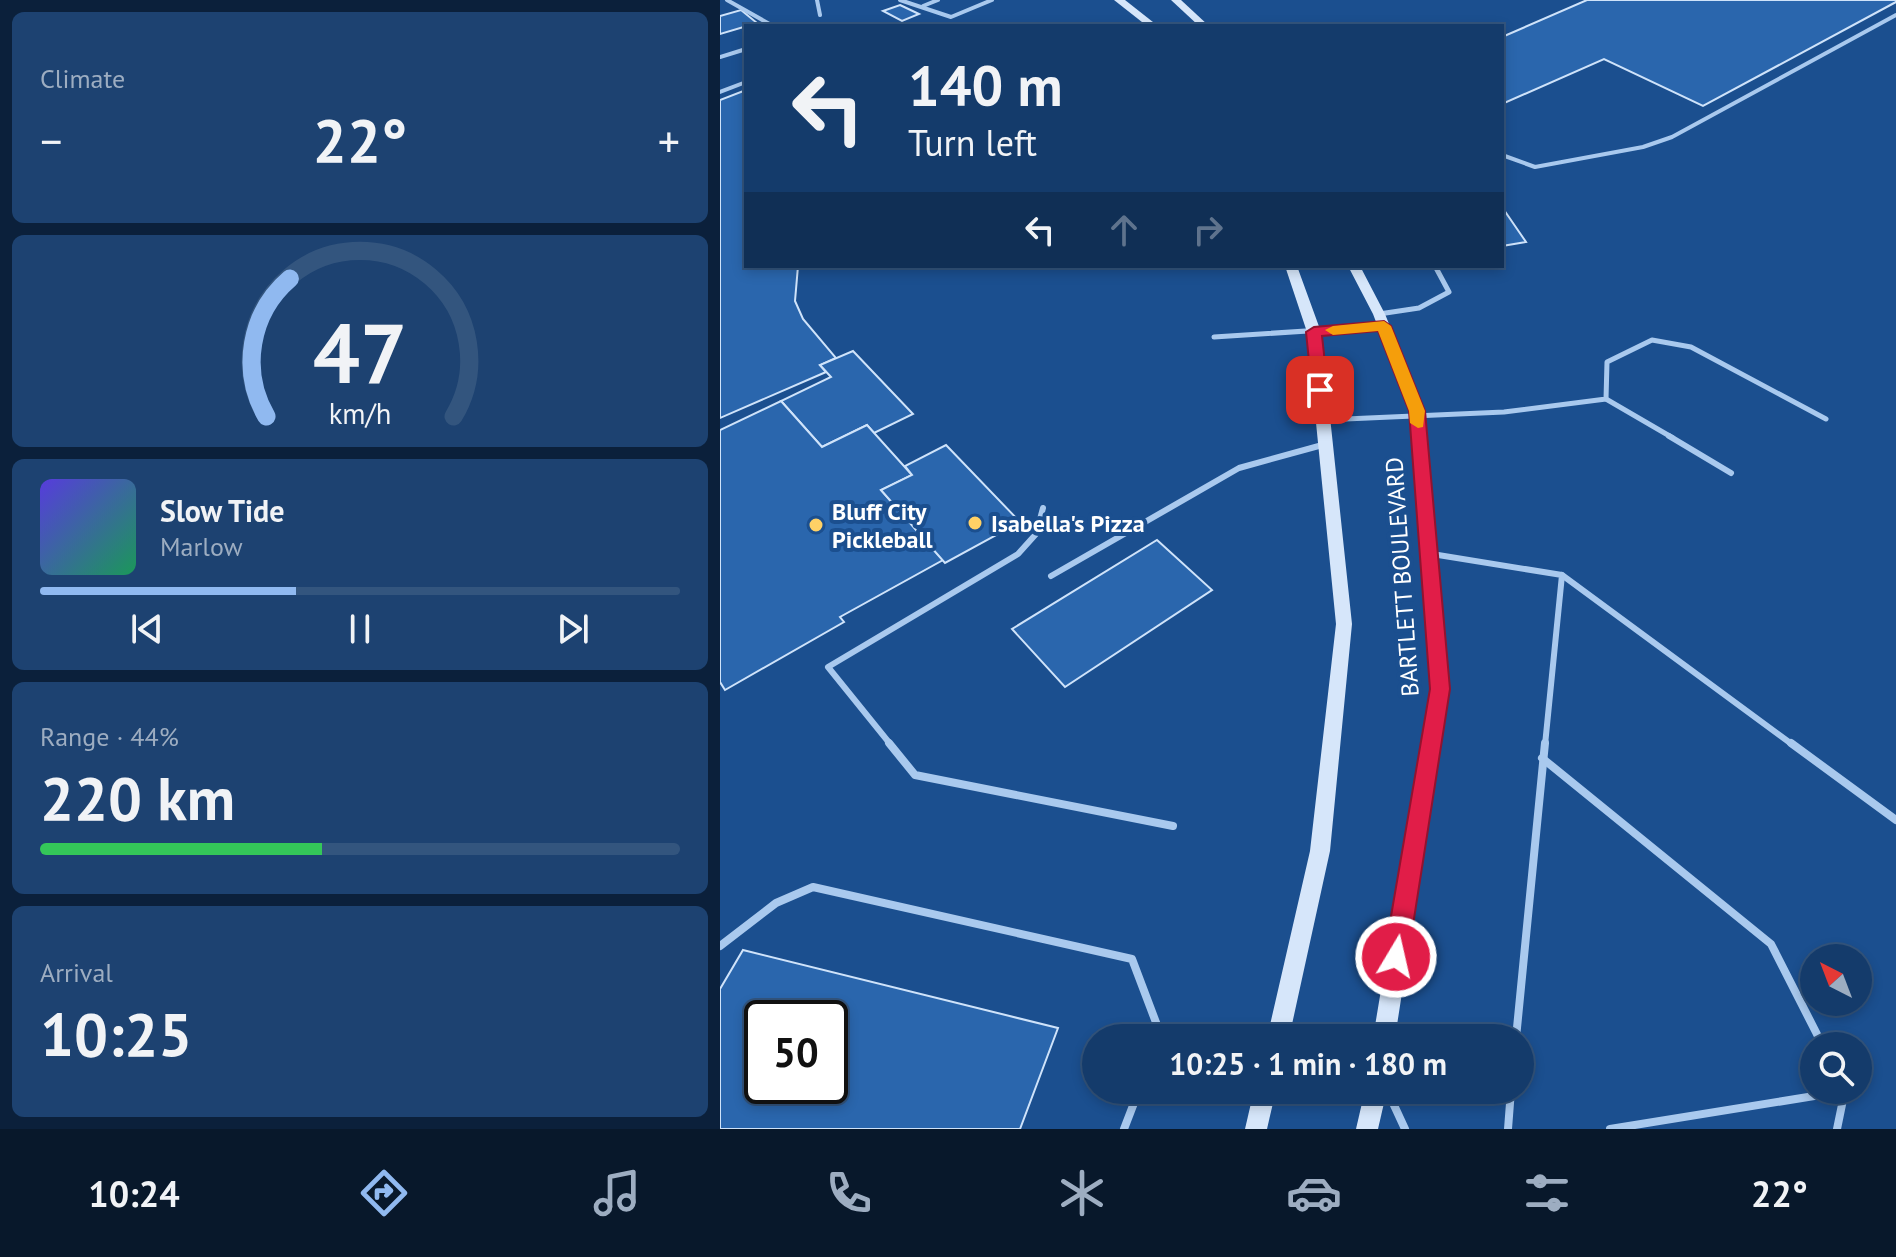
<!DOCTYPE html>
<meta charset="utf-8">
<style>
body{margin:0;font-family:"PT Sans",sans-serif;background:#1d4271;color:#f1f3f6;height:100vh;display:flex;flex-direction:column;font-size:30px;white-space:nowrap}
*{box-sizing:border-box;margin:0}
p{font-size:26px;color:#9dadc1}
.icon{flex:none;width:44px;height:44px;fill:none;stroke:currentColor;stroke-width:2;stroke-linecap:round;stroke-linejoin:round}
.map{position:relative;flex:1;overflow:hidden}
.panel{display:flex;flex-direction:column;gap:12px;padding:12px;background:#0b203b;width:720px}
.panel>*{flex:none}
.guide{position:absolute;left:24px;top:24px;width:760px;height:244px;border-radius:0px;box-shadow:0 4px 12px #0003,0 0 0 2px #33557e;background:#143b6b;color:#f1f3f6;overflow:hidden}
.needle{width:52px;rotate:318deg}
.controls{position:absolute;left:1080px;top:944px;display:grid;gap:16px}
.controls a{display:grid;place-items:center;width:72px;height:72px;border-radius:50%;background:#143b6b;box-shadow:0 4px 12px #0003,0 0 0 2px #33557e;font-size:40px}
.speed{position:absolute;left:24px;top:1000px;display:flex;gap:16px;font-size:40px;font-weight:700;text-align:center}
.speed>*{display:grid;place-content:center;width:104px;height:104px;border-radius:50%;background:#143b6b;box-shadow:0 4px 12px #0003,0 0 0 2px #33557e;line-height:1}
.speed .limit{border:4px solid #111;border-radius:12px;background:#fff;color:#111}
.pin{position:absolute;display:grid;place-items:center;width:68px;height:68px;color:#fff;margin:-34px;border-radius:16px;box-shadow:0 4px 12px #0006}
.me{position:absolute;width:88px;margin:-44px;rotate:9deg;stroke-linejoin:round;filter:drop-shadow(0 0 6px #0008)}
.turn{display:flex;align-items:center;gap:28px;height:168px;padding:0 32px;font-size:36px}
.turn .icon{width:104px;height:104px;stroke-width:2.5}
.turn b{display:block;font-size:56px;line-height:68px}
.lanes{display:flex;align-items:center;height:76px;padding:0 32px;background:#0003;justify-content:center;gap:40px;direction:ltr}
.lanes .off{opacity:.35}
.big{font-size:60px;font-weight:800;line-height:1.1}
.panel .tile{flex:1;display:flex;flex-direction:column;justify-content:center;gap:12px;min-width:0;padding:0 28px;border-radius:12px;background:#1d4271}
.panel .dial{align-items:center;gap:0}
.dial svg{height:208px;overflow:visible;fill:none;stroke:#33557e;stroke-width:7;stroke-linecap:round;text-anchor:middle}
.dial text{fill:#f1f3f6;stroke:none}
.song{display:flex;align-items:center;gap:24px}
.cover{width:96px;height:96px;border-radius:12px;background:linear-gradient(135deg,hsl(250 70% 55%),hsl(150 70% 35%))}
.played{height:8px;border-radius:4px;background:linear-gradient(90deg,#90b9f0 40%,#33557e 40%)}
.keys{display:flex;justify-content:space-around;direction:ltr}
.heat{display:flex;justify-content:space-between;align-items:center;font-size:44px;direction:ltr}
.charge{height:12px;border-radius:6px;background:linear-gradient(90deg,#34c759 44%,#33557e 0)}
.trip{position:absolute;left:362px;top:1024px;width:452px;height:80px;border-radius:40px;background:#143b6b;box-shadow:0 4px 12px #0003,0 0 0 2px #33557e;font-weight:800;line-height:80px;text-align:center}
.tabs{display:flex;height:128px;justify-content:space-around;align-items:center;background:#08182b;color:#9dadc1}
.tabs .icon{width:56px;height:56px}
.tabs .selected{color:#90b9f0}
.tabs b{font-size:36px;color:#f1f3f6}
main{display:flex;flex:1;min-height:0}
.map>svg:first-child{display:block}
.building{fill:#2a66ad;stroke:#cfe3fa;stroke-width:2;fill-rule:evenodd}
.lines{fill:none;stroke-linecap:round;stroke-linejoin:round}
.service-far3{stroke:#a9c9ee;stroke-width:4}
.service-far2{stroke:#a9c9ee;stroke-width:5}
.service-far1{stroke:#a9c9ee;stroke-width:6}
.service{stroke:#a9c9ee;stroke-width:8}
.secondary{fill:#d6e6fa;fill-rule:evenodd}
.route{fill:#e11d48;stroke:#92132f;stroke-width:2}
.slow{fill:#f59e0b}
.poi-dot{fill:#ffd166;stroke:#1b4f8f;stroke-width:3}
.labels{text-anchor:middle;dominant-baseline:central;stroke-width:8;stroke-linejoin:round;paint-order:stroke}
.poi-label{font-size:24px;font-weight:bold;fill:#fff;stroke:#1b4f8f;text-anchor:start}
.street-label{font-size:24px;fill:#fff;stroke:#1b4f8f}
</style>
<main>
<section class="panel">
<div class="tile"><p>Climate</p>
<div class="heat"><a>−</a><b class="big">22°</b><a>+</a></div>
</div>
<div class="tile dial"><svg viewBox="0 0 100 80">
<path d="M14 69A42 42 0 1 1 86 69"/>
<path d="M14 69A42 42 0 0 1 23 16" stroke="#90b9f0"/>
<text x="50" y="56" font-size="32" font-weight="700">47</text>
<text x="50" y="72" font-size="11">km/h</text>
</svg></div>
<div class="tile">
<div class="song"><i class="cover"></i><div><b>Slow Tide</b><p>Marlow</p></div></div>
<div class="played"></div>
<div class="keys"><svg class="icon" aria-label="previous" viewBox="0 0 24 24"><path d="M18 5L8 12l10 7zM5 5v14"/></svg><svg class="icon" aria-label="pause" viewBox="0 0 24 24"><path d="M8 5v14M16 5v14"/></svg><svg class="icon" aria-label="next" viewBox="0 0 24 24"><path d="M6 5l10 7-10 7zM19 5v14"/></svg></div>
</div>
<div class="tile"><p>Range · 44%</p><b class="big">220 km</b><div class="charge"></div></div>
<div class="tile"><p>Arrival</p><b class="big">10:25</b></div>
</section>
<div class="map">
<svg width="1176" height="1129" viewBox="0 0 1176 1129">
<rect width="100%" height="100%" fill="#1b4f8f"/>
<g class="building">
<path d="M 867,0 L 1176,0 L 1176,2 L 983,106 L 884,59 L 782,104 L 782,37 Z"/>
<path d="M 180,5 L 199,14 L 182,21 L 163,11 Z"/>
<path d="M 21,10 L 37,23 L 0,34 L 0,16 Z"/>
<path d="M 26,90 L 26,266 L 78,266 L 75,301 L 83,319 L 116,358 L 100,365 L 106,372 L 0,418 L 0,100 Z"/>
<path d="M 782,206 L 782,207 L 806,242 L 782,246 Z"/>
<path d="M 133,351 L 193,414 L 154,433 L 147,425 L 102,447 L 61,401 L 111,377 L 100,365 Z"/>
<path d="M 61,401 L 102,447 L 147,425 L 192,475 L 161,490 L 223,560 L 120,617 L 124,622 L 5,690 L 0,682 L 0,430 Z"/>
<path d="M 226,445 L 300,522 L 225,563 L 161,490 L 192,475 L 185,466 Z"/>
<path d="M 437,540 L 492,590 L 345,687 L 292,629 Z"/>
<path d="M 23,950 L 338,1028 L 300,1129 L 0,1129 L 0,989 ZM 42,1018 L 110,1018 L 110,1086 L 42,1086 Z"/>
</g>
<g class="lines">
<g class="service-far3">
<path d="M 7,0 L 53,26"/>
<path d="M 97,0 L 100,15"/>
<path d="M 180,0 L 231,17 L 272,0"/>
<path d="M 203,6 L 218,0"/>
<path d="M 0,57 L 26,49"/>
<path d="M 0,92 L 26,82"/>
<path d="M 782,155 L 815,167 L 923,147 L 952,137 L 1176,15"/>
</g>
<g class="service-far2">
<path d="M 659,314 L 699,308 L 729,292 L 715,266"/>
<path d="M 494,337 L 664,326"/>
<path d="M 886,399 L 953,438"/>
<path d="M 603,420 L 784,412 L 886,399 L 887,362 L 932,340 L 971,347 L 1106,419"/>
</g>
<g class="service-far1">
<path d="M 949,436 L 1011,473"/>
<path d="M 712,554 L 842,575 L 825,745"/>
<path d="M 842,575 L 1073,745"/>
<path d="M 331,576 L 519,468 L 606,444"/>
<path d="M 171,745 L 108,667 L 298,554 L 316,534 L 323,508"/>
</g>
<g class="service">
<path d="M 169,743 L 195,775 L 453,826"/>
<path d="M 1071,743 L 1176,820"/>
<path d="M 822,758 L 1051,944 L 1103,1046"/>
<path d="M 0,946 L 56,903 L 93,887 L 412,959 L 440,1033"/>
<path d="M 438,1038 L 440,1033 L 462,1038"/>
<path d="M 796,1038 L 825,743"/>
<path d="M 667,1090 L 685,1129"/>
<path d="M 404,1129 L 419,1090"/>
<path d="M 788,1129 L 791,1090"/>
<path d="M 890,1129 L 1125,1091"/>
<path d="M 1117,1129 L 1125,1090"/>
</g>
<g class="secondary">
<path d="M 394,0 L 405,0 L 438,26 L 427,26 Z"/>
<path d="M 451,0 L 461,0 L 489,26 L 479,26 Z"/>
<path d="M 565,266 L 577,266 L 601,332 L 632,624 L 610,851 L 569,1038 L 547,1038 L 590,851 L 616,624 L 587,332 Z"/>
<path d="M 628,266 L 640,266 L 665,314 L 704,411 L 729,689 L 675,1038 L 653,1038 L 711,689 L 690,411 L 653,314 Z"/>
<path d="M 534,1090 L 556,1090 L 547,1129 L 525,1129 Z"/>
<path d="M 645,1090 L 667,1090 L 658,1129 L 636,1129 Z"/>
</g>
</g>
<path class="route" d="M 664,321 L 671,326 L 705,411 L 730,689 L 688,957 L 684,965 L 676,969 L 667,965 L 664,957 L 710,689 L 689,411 L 658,331 L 602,336 L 608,390 L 600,396 L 592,390 L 586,332 L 594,327 Z"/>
<path class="slow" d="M 664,321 L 671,326 L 705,411 L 703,427 L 698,428 L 690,423 L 689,411 L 658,331 L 613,335 L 605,330 L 613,326 Z"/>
<g class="poi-dot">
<circle cx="255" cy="523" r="8"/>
<circle cx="96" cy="525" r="8"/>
</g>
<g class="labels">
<g class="poi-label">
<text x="112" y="511">Bluff City<tspan x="112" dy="28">Pickleball</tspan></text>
<text x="271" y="523">Isabella's Pizza</text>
</g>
<g class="street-label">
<text transform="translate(682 577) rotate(-94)">BARTLETT BOULEVARD</text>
</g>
</g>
</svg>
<div class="controls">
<a><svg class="needle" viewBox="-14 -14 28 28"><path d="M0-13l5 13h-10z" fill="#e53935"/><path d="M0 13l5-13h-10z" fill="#9dadc1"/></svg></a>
<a><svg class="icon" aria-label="search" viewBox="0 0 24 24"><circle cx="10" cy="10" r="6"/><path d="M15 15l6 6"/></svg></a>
</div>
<div class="speed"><div class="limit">50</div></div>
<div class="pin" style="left:600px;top:390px;background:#d93025"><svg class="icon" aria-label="arrive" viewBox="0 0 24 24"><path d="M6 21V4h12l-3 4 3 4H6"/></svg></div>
<svg class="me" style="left:676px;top:957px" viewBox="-20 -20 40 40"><circle r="17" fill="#e11d48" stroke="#fff" stroke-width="3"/><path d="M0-11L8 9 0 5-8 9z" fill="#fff"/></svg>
<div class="trip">10:25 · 1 min · 180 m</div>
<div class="guide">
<div class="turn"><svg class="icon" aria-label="left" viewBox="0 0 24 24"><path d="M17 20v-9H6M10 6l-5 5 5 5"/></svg><div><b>140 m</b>Turn left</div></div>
<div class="lanes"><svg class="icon" aria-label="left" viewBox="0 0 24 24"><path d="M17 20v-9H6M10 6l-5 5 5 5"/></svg><svg class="icon off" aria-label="ahead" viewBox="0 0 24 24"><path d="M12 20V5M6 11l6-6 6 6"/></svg><svg class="icon off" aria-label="right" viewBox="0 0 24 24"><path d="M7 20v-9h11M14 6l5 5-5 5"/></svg></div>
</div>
</div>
</main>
<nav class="tabs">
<b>10:24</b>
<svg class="icon selected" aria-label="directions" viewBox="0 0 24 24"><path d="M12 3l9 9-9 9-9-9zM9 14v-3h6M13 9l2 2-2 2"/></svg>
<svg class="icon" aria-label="music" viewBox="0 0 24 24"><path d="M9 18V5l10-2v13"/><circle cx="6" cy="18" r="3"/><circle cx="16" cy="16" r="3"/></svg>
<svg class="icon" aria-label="phone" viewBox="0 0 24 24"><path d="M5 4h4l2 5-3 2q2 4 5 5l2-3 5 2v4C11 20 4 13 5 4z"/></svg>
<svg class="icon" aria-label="climate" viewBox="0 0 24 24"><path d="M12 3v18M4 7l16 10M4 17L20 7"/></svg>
<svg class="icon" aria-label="car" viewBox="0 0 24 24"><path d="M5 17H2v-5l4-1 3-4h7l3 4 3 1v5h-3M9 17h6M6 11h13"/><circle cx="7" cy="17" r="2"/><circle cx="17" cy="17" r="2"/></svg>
<svg class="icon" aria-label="filters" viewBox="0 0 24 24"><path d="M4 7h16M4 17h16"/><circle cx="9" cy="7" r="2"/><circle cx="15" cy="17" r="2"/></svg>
<b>22°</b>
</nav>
